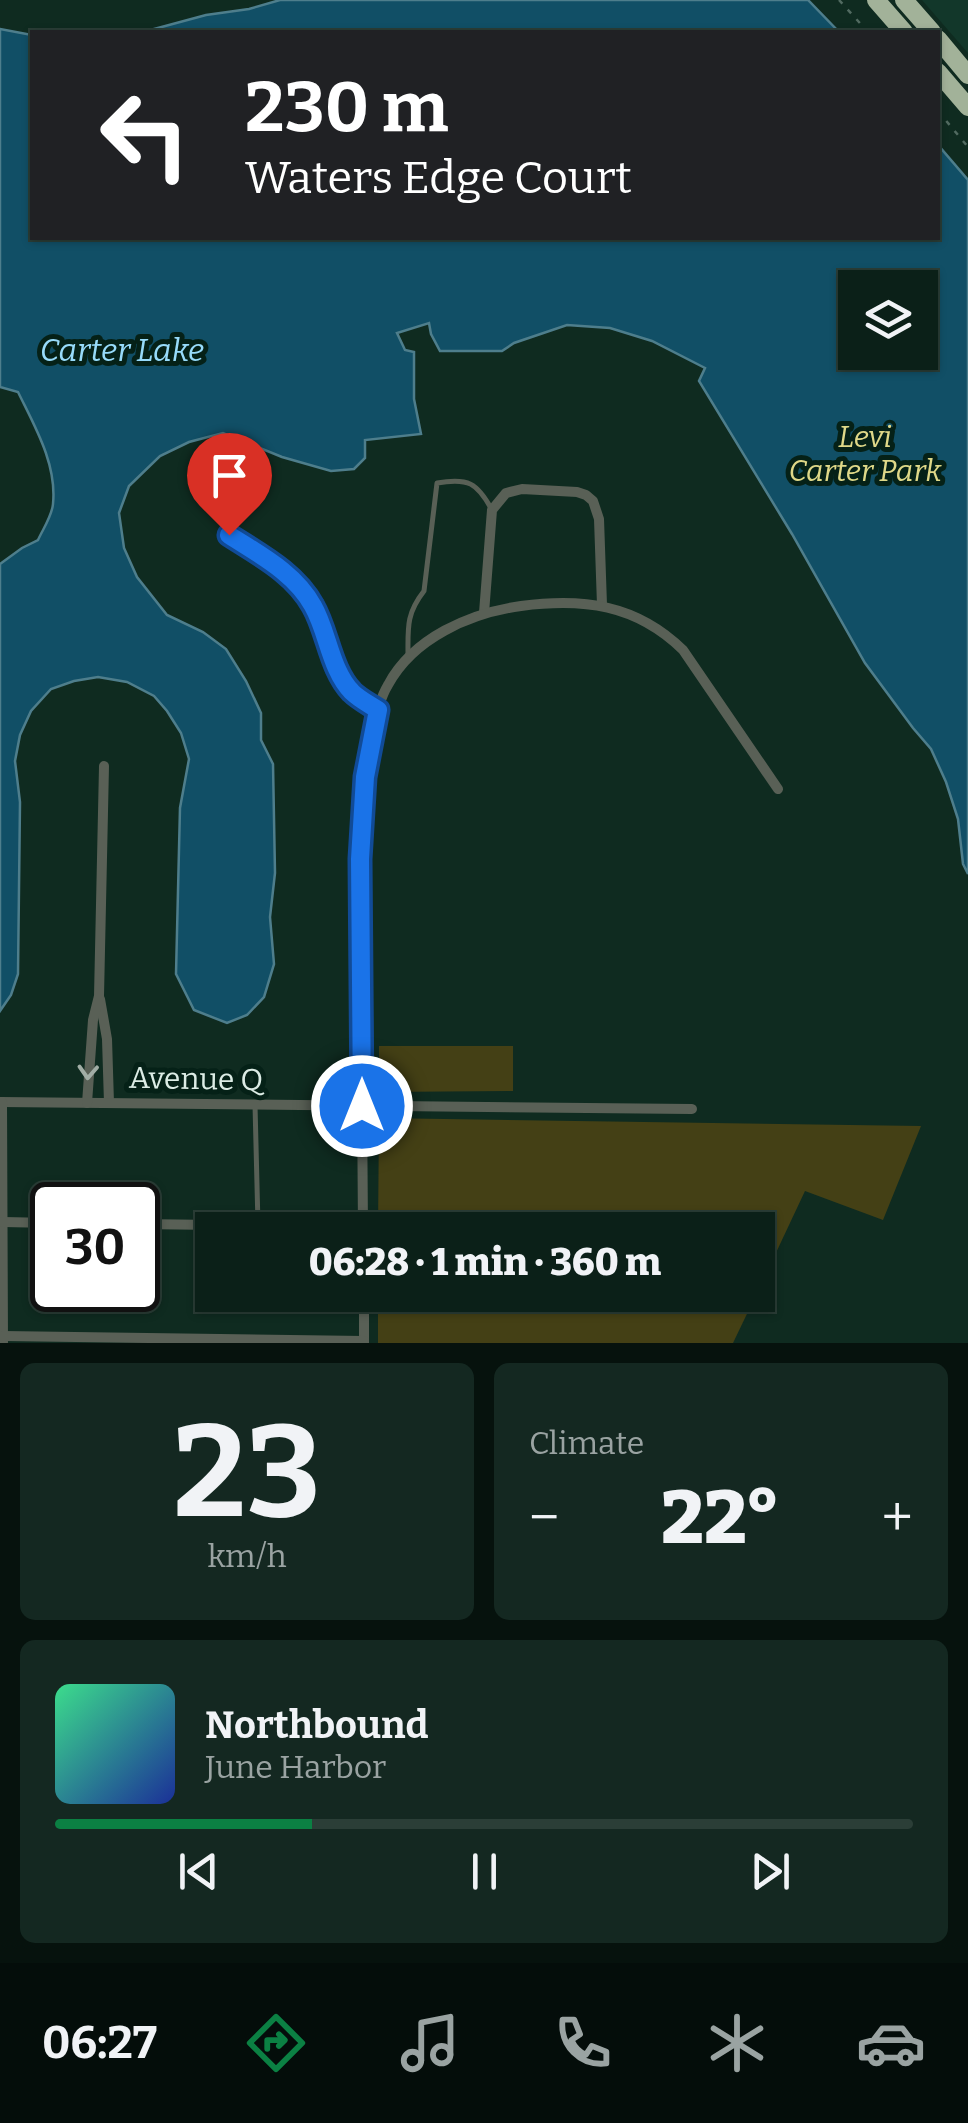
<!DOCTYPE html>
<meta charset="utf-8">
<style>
body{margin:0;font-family:Bitter,serif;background:#142821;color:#f1f3f6;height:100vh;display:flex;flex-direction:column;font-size:38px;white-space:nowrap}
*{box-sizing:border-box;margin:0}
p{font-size:32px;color:#9aa3a2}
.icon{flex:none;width:55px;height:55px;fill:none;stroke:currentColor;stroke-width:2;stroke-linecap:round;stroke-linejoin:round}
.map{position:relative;height:1343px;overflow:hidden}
.sheet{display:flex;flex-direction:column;gap:20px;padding:20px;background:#06120d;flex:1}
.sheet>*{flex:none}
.banner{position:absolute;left:30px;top:30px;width:910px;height:210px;border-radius:0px;box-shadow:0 2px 8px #0004,0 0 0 2px #2b3e37;background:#202124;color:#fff;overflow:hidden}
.tools{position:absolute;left:838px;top:270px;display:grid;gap:20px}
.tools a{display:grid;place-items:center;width:100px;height:100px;border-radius:0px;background:#0b2018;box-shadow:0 2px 8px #0004,0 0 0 2px #2b3e37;font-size:50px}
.speed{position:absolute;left:30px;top:1182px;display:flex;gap:20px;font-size:50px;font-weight:700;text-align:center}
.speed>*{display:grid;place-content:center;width:130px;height:130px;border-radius:50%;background:#0b2018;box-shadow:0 2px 8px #0004,0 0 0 2px #2b3e37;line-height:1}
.speed .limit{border:5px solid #111;border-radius:15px;background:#fff;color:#111}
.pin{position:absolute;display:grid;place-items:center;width:85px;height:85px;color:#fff;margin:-102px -42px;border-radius:50% 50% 50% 0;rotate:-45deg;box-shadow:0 0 10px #0007}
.pin .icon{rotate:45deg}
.me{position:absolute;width:110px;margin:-55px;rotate:0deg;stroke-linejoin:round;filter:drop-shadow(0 0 8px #0008)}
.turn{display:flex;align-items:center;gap:35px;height:210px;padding:0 50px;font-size:45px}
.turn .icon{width:130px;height:130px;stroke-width:2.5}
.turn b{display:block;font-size:70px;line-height:85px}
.big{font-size:75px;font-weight:800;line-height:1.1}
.sheet .card{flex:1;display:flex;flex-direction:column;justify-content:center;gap:15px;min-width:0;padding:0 35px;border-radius:15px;background:#142821}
.sheet .dial{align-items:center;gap:0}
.dial b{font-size:130px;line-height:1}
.song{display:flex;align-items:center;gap:30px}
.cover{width:120px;height:120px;border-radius:15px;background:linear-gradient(135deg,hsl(150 70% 55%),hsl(230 70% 35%))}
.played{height:10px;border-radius:5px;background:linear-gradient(90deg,#0b8043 30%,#2b3e37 30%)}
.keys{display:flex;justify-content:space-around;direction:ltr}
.heat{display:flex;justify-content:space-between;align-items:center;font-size:55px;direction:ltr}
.sheet .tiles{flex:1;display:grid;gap:20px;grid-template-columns:1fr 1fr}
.card:last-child{grid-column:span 2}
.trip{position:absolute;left:195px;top:1212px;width:580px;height:100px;border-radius:0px;background:#0b2018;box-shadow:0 2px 8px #0004,0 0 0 2px #2b3e37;font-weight:800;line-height:100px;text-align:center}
.dock{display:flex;height:160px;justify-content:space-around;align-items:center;background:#040d0a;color:#9aa3a2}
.dock .icon{width:70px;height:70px}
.dock .current{color:#0b8043}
.dock b{font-size:45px;color:#f1f3f6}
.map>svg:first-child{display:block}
.built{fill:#12372a}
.green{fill:#444015}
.water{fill:#114f66;stroke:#4e7e8c;stroke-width:2.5;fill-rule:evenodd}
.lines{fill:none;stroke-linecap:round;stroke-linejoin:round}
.path{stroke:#516a60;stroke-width:2.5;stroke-dasharray:5 8;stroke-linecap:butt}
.lane{stroke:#596056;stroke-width:5}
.street{stroke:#596056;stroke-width:10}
.highway{stroke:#a2b299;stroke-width:18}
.oneway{stroke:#a1ada5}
.route-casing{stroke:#114b97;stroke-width:25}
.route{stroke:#1a73e8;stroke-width:18}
.labels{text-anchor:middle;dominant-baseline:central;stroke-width:10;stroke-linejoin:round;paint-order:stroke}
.park-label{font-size:30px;font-style:italic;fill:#dfd888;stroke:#052117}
.street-label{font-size:30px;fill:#dcece5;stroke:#052117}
.water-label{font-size:32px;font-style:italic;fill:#97dbfa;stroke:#052117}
</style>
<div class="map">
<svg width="968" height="1343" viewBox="0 0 968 1343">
<rect width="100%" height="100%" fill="#0f2b20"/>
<path class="built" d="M 922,0 L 968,0 L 968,53 Z"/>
<g class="green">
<path d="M 379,1046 L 513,1046 L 513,1091 L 379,1092 Z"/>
<path d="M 379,1118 L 921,1126 L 883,1220 L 805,1191 L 758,1291 L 758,1230 L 378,1230 Z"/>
<path d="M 378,1295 L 756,1295 L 733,1343 L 378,1343 Z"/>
</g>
<g class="water">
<path d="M 280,0 L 808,0 L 839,32 L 143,32 L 206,15 L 249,9 Z"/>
<path d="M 0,29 L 32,35 L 32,238 L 938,238 L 938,145 L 968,180 L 968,874 L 963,864 L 958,819 L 946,782 L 931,749 L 913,728 L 865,663 L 792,534 L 699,381 L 705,368 L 652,341 L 610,328 L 567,325 L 514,343 L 502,351 L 440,351 L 431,334 L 429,323 L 397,333 L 405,350 L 414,352 L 414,399 L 421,434 L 365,440 L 365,458 L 354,469 L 331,471 L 282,457 L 223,433 L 189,442 L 160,456 L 129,486 L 119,513 L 124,548 L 137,577 L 167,615 L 203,632 L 226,649 L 246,681 L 261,713 L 261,740 L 273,764 L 275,873 L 270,917 L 274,964 L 264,997 L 247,1015 L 227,1023 L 194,1010 L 176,974 L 180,808 L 189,759 L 181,733 L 167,711 L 154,696 L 127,682 L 98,677 L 74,681 L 51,689 L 31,711 L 20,735 L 15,761 L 20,802 L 18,974 L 11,995 L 0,1011 L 0,564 L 22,548 L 38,540 C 43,529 52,516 53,504 C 57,464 35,427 18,392 L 0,387 ZM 855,288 L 920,288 L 920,352 L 855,352 Z"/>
</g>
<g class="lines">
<g class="path">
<path d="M 839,0 L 868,32"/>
<path d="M 938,111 L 968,147"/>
</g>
<g class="lane">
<path d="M 408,656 C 408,628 406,614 424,591 L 437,483 C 468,478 477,482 492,510"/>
<path d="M 255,1105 L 258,1225"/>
</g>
<g class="street">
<path d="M 229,535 C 260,555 294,573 313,606 C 328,632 330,669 352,692 C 359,699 369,704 378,710"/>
<path d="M 484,613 L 492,510 L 506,493 L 522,489 L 577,492 L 586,495 L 593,501 L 599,519 L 602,605"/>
<path d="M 100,999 L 107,1039 L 109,1103"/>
<path d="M 0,1102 L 692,1109"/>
<path d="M 2,1102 L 3,1342"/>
<path d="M 87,1103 L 93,1020 L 99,996 L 104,766"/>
<path d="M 3,1222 L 52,1223"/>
<path d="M 138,1224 L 363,1227"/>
<path d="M 363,1230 C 362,1141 362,1052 361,963 C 361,888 356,810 372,735 C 376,718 379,700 388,685 C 413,638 470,613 521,606 C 583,598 636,604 683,650 L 778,789"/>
<path d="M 364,1295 L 364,1343"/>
<path d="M 3,1336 L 364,1341"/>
</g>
<g class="highway">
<path d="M 876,0 L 904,32"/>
<path d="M 904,0 L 932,32"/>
<path d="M 938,39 L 968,75"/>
<path d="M 938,72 L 968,107"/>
</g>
</g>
<defs><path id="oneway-chevron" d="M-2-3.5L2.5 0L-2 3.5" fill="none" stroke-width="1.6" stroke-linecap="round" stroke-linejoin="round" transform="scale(2.5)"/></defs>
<use class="oneway" href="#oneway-chevron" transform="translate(88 1072) rotate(93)"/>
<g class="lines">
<g class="route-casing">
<path id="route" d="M 229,535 C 260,555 295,573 313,606 C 328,632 330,669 352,692 C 359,699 369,704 378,710 L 365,777 L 360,859 L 362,1106"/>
</g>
<use href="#route" class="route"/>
</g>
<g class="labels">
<g class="park-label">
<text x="865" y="437">Levi<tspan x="865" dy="34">Carter Park</tspan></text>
</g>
<g class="street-label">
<text transform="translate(196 1079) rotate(1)">Avenue Q</text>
</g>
<g class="water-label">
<text x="122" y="350">Carter Lake</text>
</g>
</g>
</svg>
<div class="tools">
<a><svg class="icon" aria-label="layers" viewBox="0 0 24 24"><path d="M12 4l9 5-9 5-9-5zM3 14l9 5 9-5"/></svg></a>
</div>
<div class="speed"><div class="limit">30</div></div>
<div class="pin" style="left:229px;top:535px;background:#d93025"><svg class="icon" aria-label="arrive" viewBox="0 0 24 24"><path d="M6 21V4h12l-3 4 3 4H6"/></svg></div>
<svg class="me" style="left:362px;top:1106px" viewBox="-20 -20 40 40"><circle r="17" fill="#1a73e8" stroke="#fff" stroke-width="3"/><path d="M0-11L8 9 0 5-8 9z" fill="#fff"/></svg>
<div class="trip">06:28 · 1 min · 360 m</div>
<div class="banner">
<div class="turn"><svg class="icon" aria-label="left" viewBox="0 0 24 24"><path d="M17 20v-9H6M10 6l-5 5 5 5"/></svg><div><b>230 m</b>Waters Edge Court</div></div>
</div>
</div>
<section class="sheet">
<div class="tiles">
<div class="card dial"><b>23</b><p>km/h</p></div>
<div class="card"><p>Climate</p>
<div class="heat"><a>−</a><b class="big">22°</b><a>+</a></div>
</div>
<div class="card">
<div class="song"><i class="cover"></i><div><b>Northbound</b><p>June Harbor</p></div></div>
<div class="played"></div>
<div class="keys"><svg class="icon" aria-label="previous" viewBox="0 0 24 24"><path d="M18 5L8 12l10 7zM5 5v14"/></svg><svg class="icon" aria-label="pause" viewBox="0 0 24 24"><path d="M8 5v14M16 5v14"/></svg><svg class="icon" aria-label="next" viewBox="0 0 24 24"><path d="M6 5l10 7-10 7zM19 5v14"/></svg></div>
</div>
</div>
</section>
<nav class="dock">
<b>06:27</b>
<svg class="icon current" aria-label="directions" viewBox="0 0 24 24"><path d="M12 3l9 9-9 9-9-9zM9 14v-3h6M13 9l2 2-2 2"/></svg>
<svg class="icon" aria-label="music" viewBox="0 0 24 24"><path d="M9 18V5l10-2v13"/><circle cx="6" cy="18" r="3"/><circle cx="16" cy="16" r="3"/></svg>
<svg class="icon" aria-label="phone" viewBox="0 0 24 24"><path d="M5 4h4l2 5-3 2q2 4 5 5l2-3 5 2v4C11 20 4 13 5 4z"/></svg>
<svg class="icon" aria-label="climate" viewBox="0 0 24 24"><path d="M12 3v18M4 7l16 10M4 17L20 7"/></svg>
<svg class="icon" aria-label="car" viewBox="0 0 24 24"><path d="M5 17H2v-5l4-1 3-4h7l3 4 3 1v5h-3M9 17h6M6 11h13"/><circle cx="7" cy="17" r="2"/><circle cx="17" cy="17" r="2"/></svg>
</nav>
